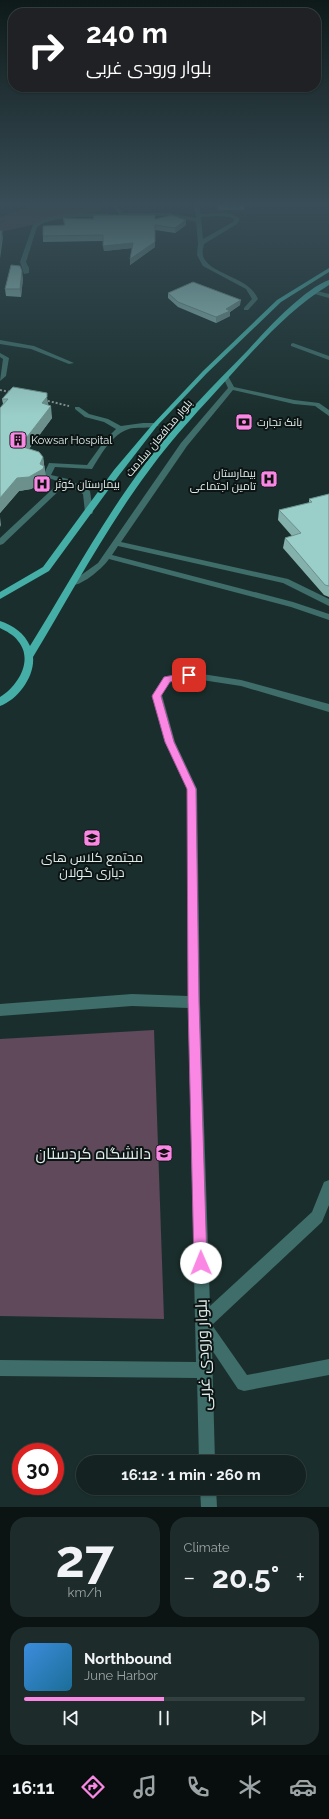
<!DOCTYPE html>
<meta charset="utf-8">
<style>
body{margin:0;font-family:Raleway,Cairo,sans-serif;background:#1d2b2a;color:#f1f3f6;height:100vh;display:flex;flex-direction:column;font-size:15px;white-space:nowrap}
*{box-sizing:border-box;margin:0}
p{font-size:13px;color:#9da4a5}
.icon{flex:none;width:22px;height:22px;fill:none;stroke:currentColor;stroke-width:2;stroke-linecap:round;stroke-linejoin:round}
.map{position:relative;height:1507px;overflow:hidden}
.panel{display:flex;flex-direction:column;gap:10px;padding:10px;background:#0b1313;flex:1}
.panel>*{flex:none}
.top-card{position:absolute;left:8px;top:8px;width:313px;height:84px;border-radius:16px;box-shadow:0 1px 3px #0004,0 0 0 1px #334040;background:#202124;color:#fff;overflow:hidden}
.speed{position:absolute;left:12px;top:1443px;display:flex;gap:8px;font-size:20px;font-weight:700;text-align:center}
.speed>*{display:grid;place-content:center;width:52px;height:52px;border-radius:50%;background:#142322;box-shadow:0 1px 3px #0004,0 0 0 1px #334040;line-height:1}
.speed .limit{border:6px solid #d22;background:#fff;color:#111}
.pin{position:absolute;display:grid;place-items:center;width:34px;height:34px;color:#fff;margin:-17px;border-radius:8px;box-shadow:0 2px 6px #0006}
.me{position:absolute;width:44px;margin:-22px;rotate:359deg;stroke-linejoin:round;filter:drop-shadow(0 0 3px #0008)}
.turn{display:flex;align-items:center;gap:14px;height:84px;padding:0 12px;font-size:18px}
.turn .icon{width:52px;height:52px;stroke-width:2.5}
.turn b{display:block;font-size:28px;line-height:34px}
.big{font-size:30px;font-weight:700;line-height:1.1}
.panel .tile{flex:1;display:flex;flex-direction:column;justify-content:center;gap:6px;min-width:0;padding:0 14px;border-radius:16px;background:#1d2b2a}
.panel .dial{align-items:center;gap:0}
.dial b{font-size:52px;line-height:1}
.song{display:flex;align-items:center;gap:12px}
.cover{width:48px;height:48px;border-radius:6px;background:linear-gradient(135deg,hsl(210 70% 55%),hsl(200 70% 35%))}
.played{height:4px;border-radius:2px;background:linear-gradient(90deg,#fb87e5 50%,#334040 50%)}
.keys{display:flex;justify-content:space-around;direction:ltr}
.heat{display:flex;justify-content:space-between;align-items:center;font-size:22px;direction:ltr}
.panel .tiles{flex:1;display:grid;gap:10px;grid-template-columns:1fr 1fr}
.tile:last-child{grid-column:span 2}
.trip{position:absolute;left:76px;top:1455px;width:230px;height:40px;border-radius:20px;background:#142322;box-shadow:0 1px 3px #0004,0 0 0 1px #334040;font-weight:700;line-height:40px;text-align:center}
.menu{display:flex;height:64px;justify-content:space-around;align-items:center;background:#080e0e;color:#9da4a5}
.menu .icon{width:28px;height:28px}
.menu .selected{color:#fb87e5}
.menu b{font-size:18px;color:#f1f3f6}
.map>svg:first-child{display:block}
.green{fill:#5f495a}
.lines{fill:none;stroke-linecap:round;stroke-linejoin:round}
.path{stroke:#839492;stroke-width:2;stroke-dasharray:2 2;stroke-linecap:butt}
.minor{fill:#3f6d69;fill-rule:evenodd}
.major{fill:#45afa7;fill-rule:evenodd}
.wall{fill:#84b1ac}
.shaded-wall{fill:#6c908c}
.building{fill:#9acec8;stroke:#6c908c}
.route{fill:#fb87e5;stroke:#a35895}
.labels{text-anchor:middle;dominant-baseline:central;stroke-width:4;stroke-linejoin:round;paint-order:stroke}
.far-poi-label{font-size:11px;fill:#e0edeb;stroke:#0c1514;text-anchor:start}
.far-street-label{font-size:11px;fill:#e0edeb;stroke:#0c1514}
.poi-label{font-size:13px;fill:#e0edeb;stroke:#0c1514}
.near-poi-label{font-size:16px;fill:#e0edeb;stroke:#0c1514;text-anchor:end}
.near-street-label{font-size:16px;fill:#e0edeb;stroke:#0c1514}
</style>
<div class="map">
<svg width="329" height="1507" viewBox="0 0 329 1507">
<rect width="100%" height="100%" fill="#1a2f2d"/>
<g class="green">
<path d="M 36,205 L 97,205 L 102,210 L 0,232 L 0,217 Z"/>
<path d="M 154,1030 L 164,1319 L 0,1316 L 0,1039 Z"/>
</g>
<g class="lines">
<g class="path">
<path d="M 0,390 L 10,392"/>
<path d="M 44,400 L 69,406"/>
</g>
<g class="minor">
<path d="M 112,205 L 117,205 L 123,213 L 170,213 L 196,218 L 194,205 L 199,205 L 201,214 C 213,214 230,210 240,219 L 237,224 L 204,244 C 203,248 202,252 203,256 C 209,275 249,276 258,299 L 248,310 L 244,310 L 244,308 L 252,299 L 246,289 L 203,266 L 197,255 L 198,243 L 196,222 L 170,216 L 121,217 ZM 219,216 L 229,217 L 234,219 L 233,222 L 203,239 L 201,217 Z"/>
<path d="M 107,213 L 109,216 C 86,219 58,213 37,227 L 26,262 L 29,268 L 29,273 L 24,274 L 20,262 L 33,225 C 53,211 84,214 107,213 Z"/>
<path d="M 313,290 L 329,294 L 329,298 L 311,293 L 311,291 Z"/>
<path d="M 0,340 L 34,346 L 74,363 L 69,364 L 31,349 L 0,344 Z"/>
<path d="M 293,343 L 329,356 L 329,360 L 291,346 L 291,344 Z"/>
<path d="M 0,353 L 9,358 L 6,376 L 0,381 L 3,359 L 0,357 Z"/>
<path d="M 224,376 L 228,376 L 234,387 L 294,400 L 319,403 L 329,410 L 329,416 L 315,406 L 294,404 L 233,390 L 187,446 L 121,542 L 288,579 L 329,599 L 329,606 L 283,583 L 118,546 L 112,555 L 293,602 L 329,614 L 329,620 L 291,607 L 109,559 C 104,567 81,587 71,585 L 70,583 L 98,563 L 181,443 L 228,388 L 223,377 Z"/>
<path d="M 75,407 L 79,407 L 89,414 L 108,419 L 121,426 L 143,423 L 155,423 L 159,425 C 153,429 141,427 134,428 C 114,430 102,453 92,469 L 55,467 L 51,475 L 68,479 L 90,491 L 93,512 L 92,514 L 89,514 L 85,512 L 83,494 L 66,484 L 3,544 L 0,545 L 0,538 L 60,482 L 43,476 L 49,463 L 87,465 L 106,439 L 116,429 L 104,422 L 85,417 L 75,409 Z"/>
<path d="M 189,672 L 241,680 L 329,704 L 329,712 L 241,686 L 189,678 L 170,682 L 162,695 L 175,742 L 197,789 L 200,1002 L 210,1306 L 312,1212 L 324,1182 L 329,1180 L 329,1205 L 322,1222 L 212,1325 L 247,1375 L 329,1359 L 329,1375 L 244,1391 L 238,1389 L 212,1350 L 215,1462 L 199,1462 L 197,1378 L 0,1376 L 0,1360 L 196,1362 L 188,1008 L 132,1006 L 0,1016 L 0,1004 L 132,994 L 188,996 L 187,789 L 165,742 L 152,695 L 164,677 Z"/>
<path d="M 200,1488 L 216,1488 L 217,1507 L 201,1507 Z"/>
</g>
<g class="major">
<path d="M 329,268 L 329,272 L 281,302 L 207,373 L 157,426 L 120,474 L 49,571 L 0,599 L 0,592 L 43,567 L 114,470 L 153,424 L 203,371 L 277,300 Z"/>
<path d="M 329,280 L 329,285 C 290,309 260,343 229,377 C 202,407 174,436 150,469 C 106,528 71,594 33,657 C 35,676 18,700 0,706 L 0,697 C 18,686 34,660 18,641 C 14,635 6,631 0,628 L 0,621 C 13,625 25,634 30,646 C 68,585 102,521 145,464 C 176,423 213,386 249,349 C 267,329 304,289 329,280 Z"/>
</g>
</g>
<g class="wall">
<path d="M 217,205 L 245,205 L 245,207 L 244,207 L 244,210 L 218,210 Z"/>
<path d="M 63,218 L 155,219 L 186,225 L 175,233 L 155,230 L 155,247 L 130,265 L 132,248 L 104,251 L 103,241 L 43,242 L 43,236 L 64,225 Z"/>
<path d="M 23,278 L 21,297 L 6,296 L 5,289 Z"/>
<path d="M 168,293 L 240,305 L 230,312 L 230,316 L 216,323 L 178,307 L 168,298 Z"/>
<path d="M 13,387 L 48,405 L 52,418 L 29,449 L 43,457 L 46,479 L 45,481 L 31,489 L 19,491 L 0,513 L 0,408 L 3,404 L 2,399 Z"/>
<path d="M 329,494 L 329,597 L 324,595 L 283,548 L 285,538 L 292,536 L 278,520 L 279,510 L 309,503 L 309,499 Z"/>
</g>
<g class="shaded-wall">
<path d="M 186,220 L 186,225 L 175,233 L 175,228 Z"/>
<path d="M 2,231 L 3,238 L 0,259 L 0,245 Z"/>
<path d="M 155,242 L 155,247 L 130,265 L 130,259 Z"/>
<path d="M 133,243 L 133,248 L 104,251 L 103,246 Z"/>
<path d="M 22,271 L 23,278 L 21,297 L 20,289 Z"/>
<path d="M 241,300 L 240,305 L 230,312 L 230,316 L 216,323 L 216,317 L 226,309 Z"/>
<path d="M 47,397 L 49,408 L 42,403 Z"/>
<path d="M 51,406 L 52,418 L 22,458 L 20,446 Z"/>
<path d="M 43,457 L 46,479 L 45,481 L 31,489 L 19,491 L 0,513 L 0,498 L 17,478 L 40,464 Z"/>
<path d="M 0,517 L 1,525 L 0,527 Z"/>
</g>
<g class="building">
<path d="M 94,215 L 155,215 L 155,219 L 172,215 L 186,220 L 175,228 L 155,225 L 155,242 L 130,259 L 133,243 L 103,246 L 103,235 L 43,236 L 43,226 L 65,225 L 63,218 L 93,219 Z"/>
<path d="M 0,231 L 2,231 L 0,245 Z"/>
<path d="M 11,265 L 20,266 L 22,271 L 20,289 L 5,289 Z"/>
<path d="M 193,282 L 241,300 L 226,309 L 230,311 L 216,317 L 178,302 L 168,293 Z"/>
<path d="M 13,387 L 47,393 L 47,397 L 42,403 L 51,406 L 20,446 L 39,452 L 43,457 L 40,464 L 44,466 L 43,469 L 29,477 L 17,478 L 0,498 L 0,408 L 8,399 L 2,399 Z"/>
<path d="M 329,494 L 329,586 L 325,585 L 285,538 L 301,533 L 279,510 L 312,502 L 309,499 Z"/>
</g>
<linearGradient id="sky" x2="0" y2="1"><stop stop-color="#0e1a19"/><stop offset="0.49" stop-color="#384d57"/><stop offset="1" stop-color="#384d57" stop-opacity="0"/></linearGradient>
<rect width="329" height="416" fill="url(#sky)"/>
<path class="route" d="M 189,672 L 192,673 L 192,677 L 170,682 L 161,696 L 174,742 L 196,789 L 199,1002 L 207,1263 L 205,1268 L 201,1270 L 196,1268 L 194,1263 L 188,1002 L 187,789 L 165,742 L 152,696 L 164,677 Z"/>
<defs>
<g id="bank-square" transform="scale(0.9)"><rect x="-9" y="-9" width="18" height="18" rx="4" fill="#fb87e5" stroke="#0c1514"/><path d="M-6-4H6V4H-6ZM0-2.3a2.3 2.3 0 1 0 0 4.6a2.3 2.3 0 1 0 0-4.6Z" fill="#111"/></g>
<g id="building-square" transform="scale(0.9)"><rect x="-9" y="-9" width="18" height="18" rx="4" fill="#fb87e5" stroke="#0c1514"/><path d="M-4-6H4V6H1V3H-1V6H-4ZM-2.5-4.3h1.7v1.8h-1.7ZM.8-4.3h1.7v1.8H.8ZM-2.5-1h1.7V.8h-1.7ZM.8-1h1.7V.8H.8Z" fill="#111"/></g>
<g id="hospital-square" transform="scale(0.9)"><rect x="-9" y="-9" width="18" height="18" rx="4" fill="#fb87e5" stroke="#0c1514"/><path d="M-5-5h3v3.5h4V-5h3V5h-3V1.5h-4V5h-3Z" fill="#111"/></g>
<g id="university-square" transform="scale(0.9)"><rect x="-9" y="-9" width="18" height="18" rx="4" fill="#fb87e5" stroke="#0c1514"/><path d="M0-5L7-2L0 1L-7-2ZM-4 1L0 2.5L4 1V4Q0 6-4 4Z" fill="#111"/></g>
</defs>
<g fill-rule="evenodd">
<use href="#bank-square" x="244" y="422"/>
<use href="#building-square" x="18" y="440"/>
<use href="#hospital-square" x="269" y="479"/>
<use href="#hospital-square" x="42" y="484"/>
<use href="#university-square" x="92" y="838"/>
<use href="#university-square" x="164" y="1153"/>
</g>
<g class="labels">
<g class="far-poi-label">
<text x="257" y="422">بانک تجارت</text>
<text x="31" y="440">Kowsar Hospital</text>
<text x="256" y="473" text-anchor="end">بیمارستان<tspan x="256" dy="13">تامین اجتماعی</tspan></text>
<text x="55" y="484">بیمارستان کوثر</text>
</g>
<g class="far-street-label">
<text transform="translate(159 438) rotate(-50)">بلوار مدافعان سلامت</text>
</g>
<g class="poi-label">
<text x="92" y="857">مجتمع کلاس های<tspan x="92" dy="15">دیاری گولان</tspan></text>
</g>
<g class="near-poi-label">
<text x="151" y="1153">دانشگاه کردستان</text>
</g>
<g class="near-street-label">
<text transform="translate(203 1355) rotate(-92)">بلوار ورودی غربی</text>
</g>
</g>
</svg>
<div class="speed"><div class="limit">30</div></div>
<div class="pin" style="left:189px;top:675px;background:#d93025"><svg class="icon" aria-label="arrive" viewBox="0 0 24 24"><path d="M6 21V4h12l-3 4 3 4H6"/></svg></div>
<svg class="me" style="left:201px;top:1263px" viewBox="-20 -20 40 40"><circle r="19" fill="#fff"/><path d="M0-13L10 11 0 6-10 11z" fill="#fb87e5"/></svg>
<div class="trip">16:12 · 1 min · 260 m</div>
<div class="top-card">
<div class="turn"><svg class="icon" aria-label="right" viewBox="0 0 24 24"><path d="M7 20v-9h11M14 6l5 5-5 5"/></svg><div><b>240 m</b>بلوار ورودی غربی</div></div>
</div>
</div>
<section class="panel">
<div class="tiles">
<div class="tile dial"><b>27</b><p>km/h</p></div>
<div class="tile"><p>Climate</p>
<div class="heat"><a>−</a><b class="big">20.5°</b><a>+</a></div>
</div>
<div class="tile">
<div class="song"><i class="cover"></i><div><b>Northbound</b><p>June Harbor</p></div></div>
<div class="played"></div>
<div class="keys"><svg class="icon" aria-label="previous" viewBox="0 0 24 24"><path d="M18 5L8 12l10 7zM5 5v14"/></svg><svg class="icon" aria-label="pause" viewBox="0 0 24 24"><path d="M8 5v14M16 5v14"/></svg><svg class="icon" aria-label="next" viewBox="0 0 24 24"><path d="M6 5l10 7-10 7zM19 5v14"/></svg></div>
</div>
</div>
</section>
<nav class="menu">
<b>16:11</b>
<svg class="icon selected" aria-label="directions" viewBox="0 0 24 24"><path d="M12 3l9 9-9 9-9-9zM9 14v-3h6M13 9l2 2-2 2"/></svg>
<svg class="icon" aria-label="music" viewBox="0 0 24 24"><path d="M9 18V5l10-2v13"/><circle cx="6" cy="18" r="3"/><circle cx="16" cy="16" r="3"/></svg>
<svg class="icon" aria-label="phone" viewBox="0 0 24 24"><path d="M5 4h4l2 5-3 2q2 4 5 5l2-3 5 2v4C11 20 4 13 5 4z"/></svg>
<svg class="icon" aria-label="climate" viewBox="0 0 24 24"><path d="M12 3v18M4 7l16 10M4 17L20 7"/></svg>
<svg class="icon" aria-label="car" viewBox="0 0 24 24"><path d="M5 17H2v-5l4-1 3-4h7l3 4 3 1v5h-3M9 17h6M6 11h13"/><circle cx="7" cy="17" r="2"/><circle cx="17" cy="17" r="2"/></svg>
</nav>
